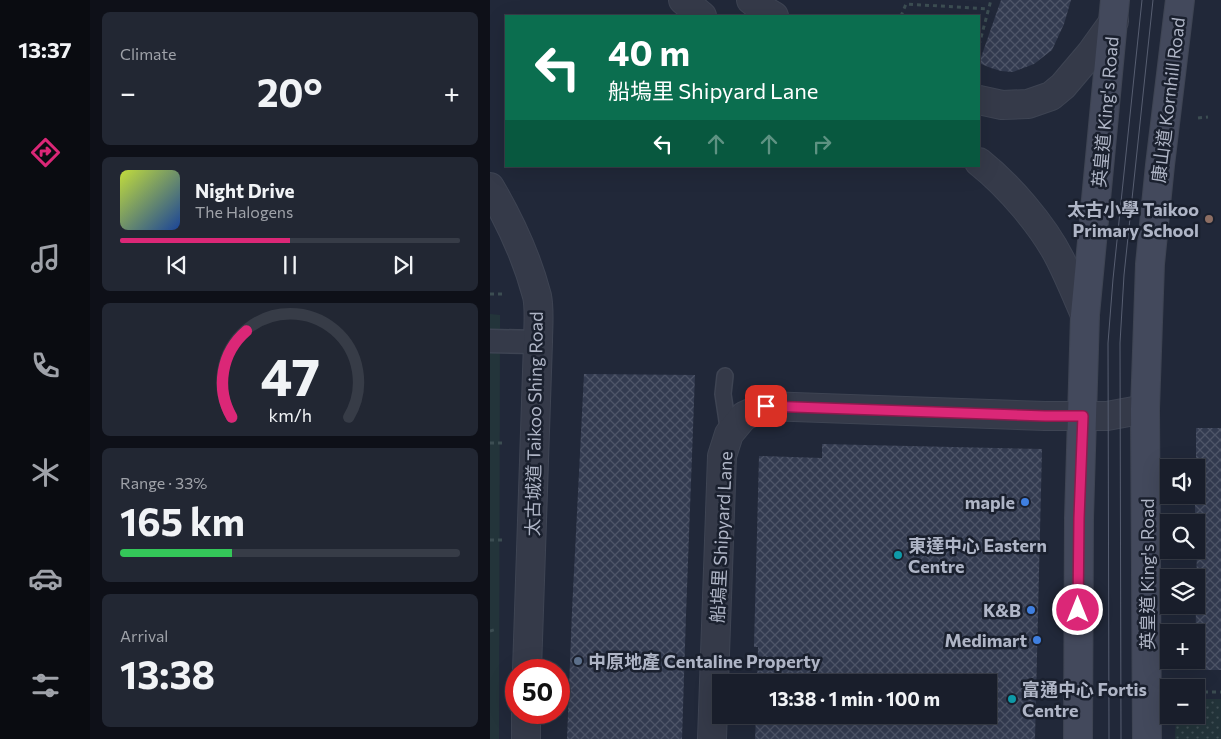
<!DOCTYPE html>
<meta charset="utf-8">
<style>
body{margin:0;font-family:Commissioner,"Noto Sans TC",sans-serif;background:#222733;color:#f1f3f6;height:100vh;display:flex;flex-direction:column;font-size:19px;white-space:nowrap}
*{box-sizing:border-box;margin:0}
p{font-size:16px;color:#9fa2a9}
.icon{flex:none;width:28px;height:28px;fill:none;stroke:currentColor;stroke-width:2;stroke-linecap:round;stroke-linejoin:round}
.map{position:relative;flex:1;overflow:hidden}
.drawer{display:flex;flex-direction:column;gap:12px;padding:12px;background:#0e1018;width:400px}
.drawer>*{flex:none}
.top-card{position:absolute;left:15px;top:15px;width:475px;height:152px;border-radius:0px;box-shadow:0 5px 20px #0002,0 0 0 1px #373c47;background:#0b6e4f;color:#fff;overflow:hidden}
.buttons{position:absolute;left:670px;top:459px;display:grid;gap:10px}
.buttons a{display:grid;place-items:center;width:45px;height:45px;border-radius:0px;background:#191e2b;box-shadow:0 5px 20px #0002,0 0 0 1px #373c47;font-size:25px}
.speed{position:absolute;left:15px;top:659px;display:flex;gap:10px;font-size:25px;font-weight:700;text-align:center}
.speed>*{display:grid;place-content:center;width:65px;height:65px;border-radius:50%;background:#191e2b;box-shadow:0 5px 20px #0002,0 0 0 1px #373c47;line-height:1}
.speed .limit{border:8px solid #d22;background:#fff;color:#111}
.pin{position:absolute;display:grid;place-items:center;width:42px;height:42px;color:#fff;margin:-21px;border-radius:10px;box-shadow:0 2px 8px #0006}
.me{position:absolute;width:55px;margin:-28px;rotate:0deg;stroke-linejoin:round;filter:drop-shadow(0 0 4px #0008)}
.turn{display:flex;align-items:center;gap:18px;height:105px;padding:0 20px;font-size:22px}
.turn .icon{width:65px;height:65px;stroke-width:2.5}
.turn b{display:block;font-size:35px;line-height:42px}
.lanes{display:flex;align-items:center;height:48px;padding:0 20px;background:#0003;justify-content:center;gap:25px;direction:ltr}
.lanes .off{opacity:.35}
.big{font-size:38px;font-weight:700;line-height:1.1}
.drawer .widget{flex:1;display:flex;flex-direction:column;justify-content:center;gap:8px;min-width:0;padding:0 18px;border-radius:8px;background:#222733}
.drawer .dial{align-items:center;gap:0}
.dial svg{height:130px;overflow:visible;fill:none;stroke:#373c47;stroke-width:7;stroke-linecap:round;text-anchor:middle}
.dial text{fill:#f1f3f6;stroke:none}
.song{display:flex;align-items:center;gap:15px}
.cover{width:60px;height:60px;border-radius:8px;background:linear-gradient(135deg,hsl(70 70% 55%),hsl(220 70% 35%))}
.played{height:5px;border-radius:2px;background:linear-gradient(90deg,#db2777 50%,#373c47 50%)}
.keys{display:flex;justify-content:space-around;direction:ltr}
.heat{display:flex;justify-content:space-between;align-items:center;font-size:28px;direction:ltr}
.charge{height:8px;border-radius:4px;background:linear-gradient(90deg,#34c759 33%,#373c47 0)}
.trip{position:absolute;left:222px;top:674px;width:285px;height:50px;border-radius:0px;background:#191e2b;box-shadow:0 5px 20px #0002,0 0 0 1px #373c47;font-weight:700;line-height:50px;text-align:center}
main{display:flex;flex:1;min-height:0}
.dock{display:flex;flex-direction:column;width:90px;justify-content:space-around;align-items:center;background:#0a0c11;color:#9fa2a9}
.dock .icon{width:35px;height:35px}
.dock .on{color:#db2777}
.dock b{font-size:22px;color:#f1f3f6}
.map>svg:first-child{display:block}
.green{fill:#23343a}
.garden{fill:url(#garden-dots)}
.building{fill:url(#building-cross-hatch)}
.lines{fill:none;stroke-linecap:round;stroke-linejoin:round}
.service-casing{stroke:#3e4453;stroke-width:18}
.pedestrian-casing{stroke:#3e4453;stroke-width:25}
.minor-casing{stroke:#3e4453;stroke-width:30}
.tertiary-casing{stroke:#3e4453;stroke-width:30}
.secondary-casing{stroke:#3e4453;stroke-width:30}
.path{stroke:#3c4d52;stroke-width:3;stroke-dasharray:4 4;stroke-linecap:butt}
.service{stroke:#353a49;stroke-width:15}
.pedestrian{stroke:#353a49;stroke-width:22}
.minor{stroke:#353a49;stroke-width:28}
.tertiary{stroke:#353a49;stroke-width:28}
.secondary{stroke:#43495c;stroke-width:28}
.tram{stroke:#575e71;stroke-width:1}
.route-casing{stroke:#8e194d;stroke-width:12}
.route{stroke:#db2777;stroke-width:9}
.education-dot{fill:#8d6e63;stroke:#1a202e;stroke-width:2}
.shop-dot{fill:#3f7fe0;stroke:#1a202e;stroke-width:2}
.culture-dot{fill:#0f9aa8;stroke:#1a202e;stroke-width:2}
.service-dot{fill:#5c6f8a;stroke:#1a202e;stroke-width:2}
.labels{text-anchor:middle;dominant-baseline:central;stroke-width:5;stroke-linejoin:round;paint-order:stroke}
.street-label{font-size:18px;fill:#afb5c6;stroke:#1a202e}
.poi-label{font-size:18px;font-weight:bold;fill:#afb5c6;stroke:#1a202e;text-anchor:end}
</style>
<main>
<nav class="dock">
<b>13:37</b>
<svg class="icon on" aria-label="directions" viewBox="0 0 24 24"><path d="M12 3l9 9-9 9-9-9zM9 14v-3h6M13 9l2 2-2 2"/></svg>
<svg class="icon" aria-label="music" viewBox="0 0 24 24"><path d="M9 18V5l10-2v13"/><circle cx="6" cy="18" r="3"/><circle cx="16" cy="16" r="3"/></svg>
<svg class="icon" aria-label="phone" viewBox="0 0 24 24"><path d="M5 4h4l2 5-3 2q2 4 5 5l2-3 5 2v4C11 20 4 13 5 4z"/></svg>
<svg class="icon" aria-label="climate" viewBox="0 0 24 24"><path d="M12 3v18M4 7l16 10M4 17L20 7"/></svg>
<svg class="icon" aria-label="car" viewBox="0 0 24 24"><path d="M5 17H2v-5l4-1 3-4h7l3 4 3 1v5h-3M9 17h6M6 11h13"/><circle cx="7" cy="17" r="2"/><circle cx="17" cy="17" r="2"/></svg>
<svg class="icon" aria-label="filters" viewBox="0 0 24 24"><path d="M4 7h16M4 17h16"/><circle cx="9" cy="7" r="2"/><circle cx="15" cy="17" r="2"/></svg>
</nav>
<section class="drawer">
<div class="widget"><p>Climate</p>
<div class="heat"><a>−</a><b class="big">20°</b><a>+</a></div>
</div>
<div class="widget">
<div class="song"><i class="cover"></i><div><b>Night Drive</b><p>The Halogens</p></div></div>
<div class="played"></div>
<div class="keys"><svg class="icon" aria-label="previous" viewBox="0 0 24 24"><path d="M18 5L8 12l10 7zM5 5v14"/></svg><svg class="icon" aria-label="pause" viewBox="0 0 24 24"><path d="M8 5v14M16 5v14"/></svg><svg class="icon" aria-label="next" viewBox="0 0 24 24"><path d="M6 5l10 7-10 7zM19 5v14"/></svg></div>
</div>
<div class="widget dial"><svg viewBox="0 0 100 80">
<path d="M14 69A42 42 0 1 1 86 69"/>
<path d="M14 69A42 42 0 0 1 23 16" stroke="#db2777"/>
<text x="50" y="56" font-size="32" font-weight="700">47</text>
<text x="50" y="72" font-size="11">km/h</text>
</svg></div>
<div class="widget"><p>Range · 33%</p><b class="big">165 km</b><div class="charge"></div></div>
<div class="widget"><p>Arrival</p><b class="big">13:38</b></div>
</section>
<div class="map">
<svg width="731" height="739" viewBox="0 0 731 739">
<defs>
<pattern id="garden-dots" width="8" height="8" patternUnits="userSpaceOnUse" patternTransform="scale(1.25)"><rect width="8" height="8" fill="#23343a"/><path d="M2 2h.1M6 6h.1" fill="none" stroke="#404f55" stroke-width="1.8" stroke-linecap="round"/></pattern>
<pattern id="building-cross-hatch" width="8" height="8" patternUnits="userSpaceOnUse" patternTransform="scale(1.25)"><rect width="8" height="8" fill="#333b50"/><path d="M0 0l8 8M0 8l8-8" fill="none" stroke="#4e5568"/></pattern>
</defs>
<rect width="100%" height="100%" fill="#212839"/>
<path class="green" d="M 0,314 L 10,315 L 9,739 L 0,739 Z"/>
<path class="garden" d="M 706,699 L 731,699 L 731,739 L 685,739 L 686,715 L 706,715 Z"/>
<g class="building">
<path d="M 511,0 L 581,0 L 574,24 L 562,50 L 544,64 L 523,72 L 511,71 L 501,68 L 489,63 Z"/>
<path d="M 94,374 L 205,375 L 196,615 L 192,739 L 77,739 L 82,611 Z"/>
<path d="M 706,428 L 731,428 L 731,670 L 705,670 L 707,542 L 706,522 L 705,522 L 705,495 L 706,495 Z"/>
<path d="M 332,444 L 552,449 L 545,739 L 265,739 L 266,715 L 499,715 L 499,682 L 267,682 L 268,647 L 264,647 L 269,456 L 332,458 Z"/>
</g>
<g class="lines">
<g class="service-casing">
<path id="service" d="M 235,376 L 233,394 L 239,434"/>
</g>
<g class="pedestrian-casing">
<path id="pedestrian" d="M 0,341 L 48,342"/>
</g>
<g class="minor-casing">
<g id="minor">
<path d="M 0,187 C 20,221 37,258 47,296 C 50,309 48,329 48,342 L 37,670"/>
<path d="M 36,739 L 36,712"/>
<path d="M 222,739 L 232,456 L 239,434 L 254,416 L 276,406 L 555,416 L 617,416 L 655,409"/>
</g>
</g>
<g class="tertiary-casing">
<g id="tertiary">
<path d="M 193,0 L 212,16"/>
<path d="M 261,0 L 272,9 L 284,16"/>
<path d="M 489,100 L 512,105 L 538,104 L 561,96 L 573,86 L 601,53 L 624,21"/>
<path d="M 489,162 C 518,185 553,225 570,259 C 579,277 587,296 595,315"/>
</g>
</g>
<g class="secondary-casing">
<g id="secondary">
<path d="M 588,739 L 589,518 L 595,315 L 625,0"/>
<path d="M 657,739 L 655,409 L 660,264 L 670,165 L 690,0"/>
</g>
</g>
<g class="path">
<path d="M 411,16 L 416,4 L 499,9"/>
<path d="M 489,45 L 501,0"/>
<path d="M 708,118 L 718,117"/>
<path d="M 0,294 L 14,294"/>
<path d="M 0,443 L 14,443"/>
<path d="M 0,540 L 12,540"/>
<path d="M 0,631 L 7,629"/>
<path d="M 706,692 L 731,692"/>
</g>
<use href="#service" class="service"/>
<use href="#pedestrian" class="pedestrian"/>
<use href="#minor" class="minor"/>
<use href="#tertiary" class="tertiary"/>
<use href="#secondary" class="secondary"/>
<g class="tram">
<path d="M 619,739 L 618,343 L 623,279 L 652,0"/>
<path d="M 631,739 L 630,343 L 634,275 L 663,0"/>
</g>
</g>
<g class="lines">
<g class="route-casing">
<path id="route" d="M 276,406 L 555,416 L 593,416 L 589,518 L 588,610"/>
</g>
<use href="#route" class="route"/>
</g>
<circle class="education-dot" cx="719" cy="219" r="5"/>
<g class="shop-dot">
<circle cx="535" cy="502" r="5"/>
<circle cx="541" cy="610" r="5"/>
<circle cx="547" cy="640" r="5"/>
</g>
<g class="culture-dot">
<circle cx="408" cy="555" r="5"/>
<circle cx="522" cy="699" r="5"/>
</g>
<circle class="service-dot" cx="88" cy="661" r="5"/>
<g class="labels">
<g class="street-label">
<text transform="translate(678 100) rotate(-83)">康山道 Kornhill Road</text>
<text transform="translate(615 112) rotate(-85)">英皇道 King's Road</text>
<text transform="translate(44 424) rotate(-89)">太古城道 Taikoo Shing Road</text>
<text transform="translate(231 537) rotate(-87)">船塢里 Shipyard Lane</text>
<text transform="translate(657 574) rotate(-90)">英皇道 King's Road</text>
</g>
<g class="poi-label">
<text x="709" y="209">太古小學 Taikoo<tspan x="709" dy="21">Primary School</tspan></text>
<text x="525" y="502">maple</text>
<text x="418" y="545" text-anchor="start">東達中心 Eastern<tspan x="418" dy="21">Centre</tspan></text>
<text x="531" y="610">K&amp;B</text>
<text x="537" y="640">Medimart</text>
<text x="98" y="661" text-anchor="start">中原地產 Centaline Property</text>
<text x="532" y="689" text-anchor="start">富通中心 Fortis<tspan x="532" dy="21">Centre</tspan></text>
</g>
</g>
</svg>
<div class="buttons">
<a><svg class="icon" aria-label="sound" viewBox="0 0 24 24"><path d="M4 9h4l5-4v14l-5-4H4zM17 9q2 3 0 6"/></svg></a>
<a><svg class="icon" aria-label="search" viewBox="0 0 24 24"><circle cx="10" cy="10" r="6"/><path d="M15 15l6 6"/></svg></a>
<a><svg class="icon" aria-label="layers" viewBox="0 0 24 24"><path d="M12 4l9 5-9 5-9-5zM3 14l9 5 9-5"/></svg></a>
<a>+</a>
<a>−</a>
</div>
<div class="speed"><div class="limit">50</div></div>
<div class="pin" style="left:276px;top:406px;background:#d93025"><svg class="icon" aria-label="arrive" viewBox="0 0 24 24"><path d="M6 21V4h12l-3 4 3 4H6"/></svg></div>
<svg class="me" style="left:588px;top:610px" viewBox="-20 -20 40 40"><circle r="17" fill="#db2777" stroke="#fff" stroke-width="3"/><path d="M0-11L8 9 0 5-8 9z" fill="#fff"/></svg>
<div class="trip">13:38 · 1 min · 100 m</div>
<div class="top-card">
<div class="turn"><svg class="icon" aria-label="left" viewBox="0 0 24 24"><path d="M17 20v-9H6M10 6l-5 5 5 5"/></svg><div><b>40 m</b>船塢里 Shipyard Lane</div></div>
<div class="lanes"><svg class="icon" aria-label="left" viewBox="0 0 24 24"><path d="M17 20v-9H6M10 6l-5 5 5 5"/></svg><svg class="icon off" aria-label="ahead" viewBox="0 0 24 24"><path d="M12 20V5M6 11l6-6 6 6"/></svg><svg class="icon off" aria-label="ahead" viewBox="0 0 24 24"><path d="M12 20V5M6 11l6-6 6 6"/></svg><svg class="icon off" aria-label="right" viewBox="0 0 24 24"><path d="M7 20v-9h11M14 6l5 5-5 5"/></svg></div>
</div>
</div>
</main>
